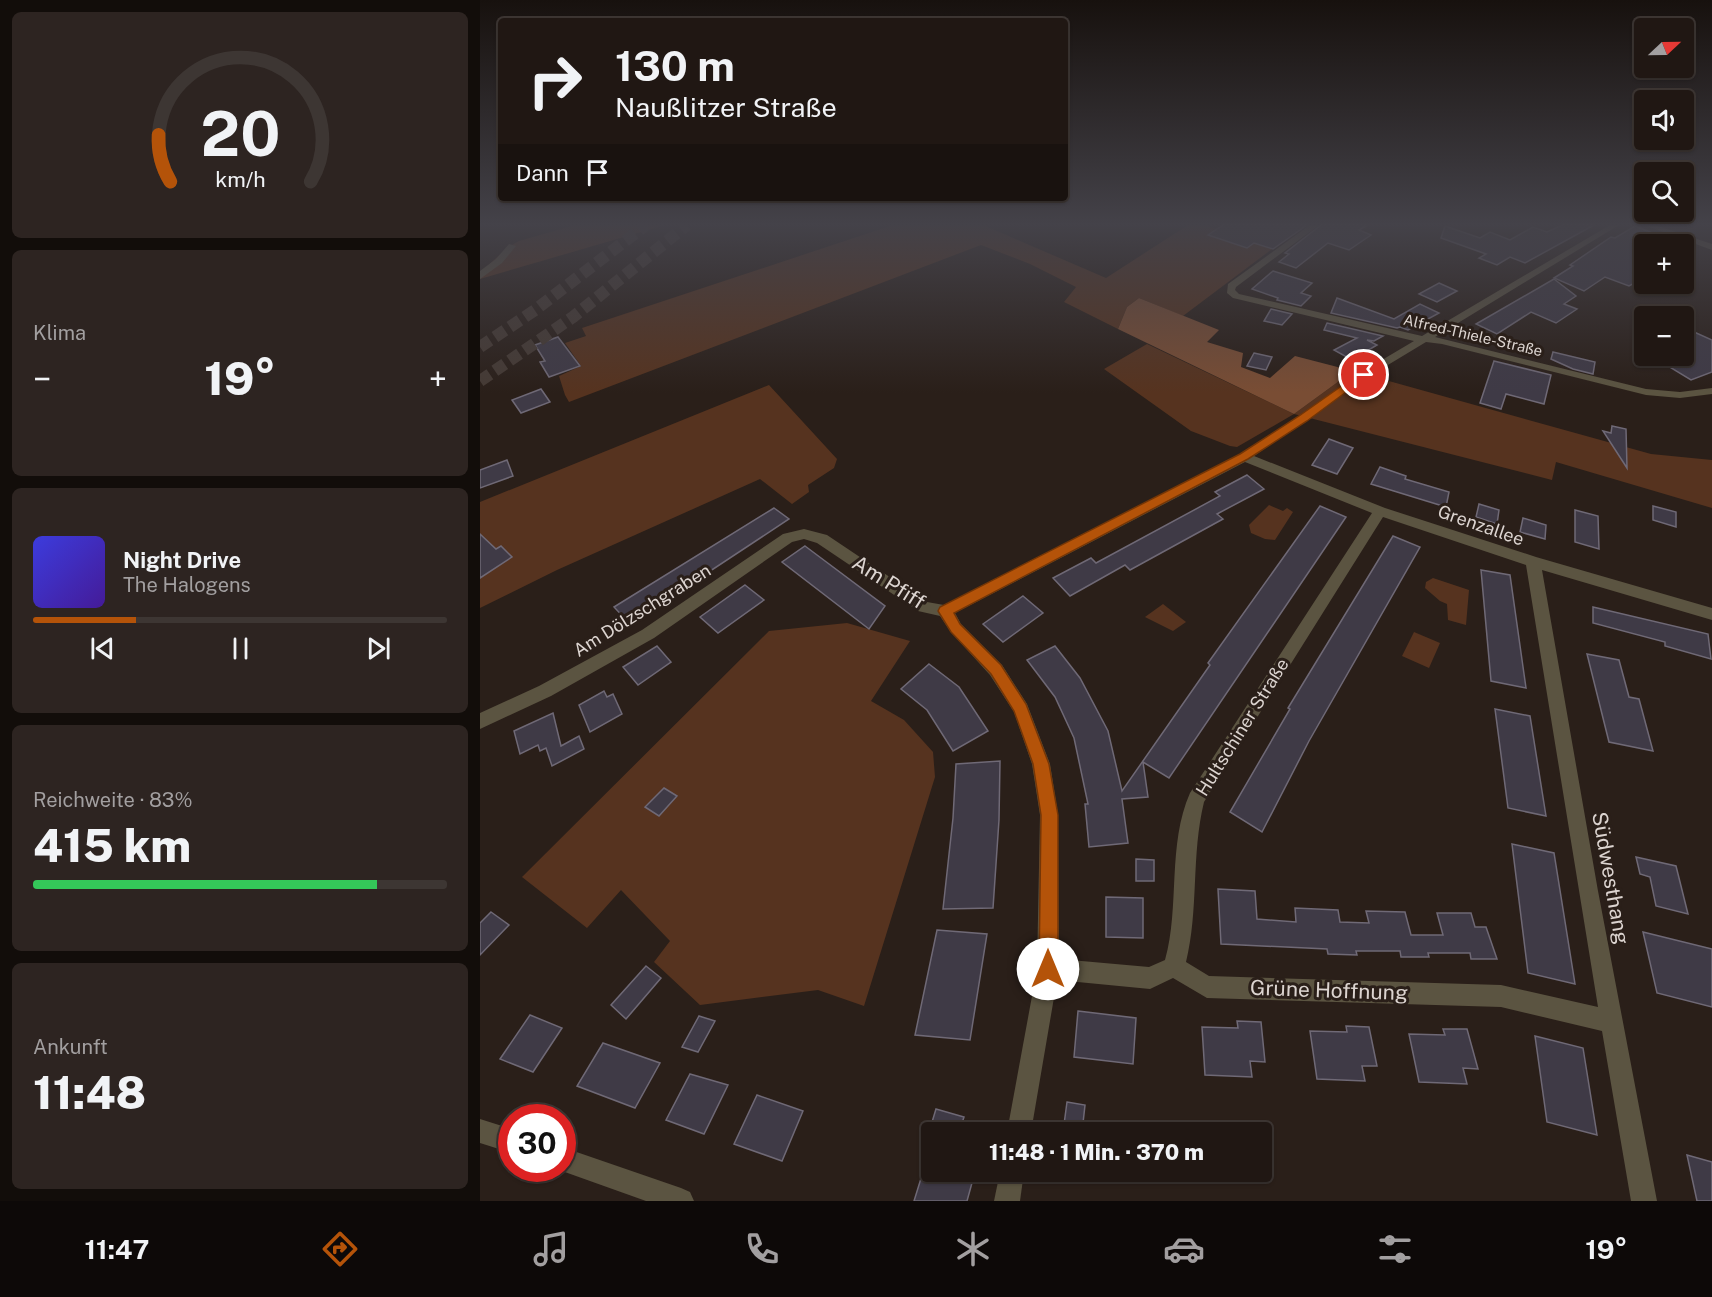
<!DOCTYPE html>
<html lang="de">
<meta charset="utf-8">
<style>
body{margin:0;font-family:"Public Sans",sans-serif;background:#2d2421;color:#f1f3f6;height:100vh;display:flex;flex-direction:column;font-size:22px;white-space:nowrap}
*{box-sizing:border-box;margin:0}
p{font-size:20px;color:#a29fa0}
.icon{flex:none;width:33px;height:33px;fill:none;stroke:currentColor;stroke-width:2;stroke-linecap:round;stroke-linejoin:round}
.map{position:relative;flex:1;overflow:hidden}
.drawer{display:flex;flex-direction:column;gap:12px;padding:12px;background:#120d0a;width:480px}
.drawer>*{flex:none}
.banner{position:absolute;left:18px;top:18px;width:570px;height:183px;border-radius:6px;box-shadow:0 2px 4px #0004,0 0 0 2px #3d3633;background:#201713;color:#f1f3f6;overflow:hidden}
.needle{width:39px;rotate:68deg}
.buttons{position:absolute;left:1154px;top:18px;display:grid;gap:12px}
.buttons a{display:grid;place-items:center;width:60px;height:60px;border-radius:6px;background:#201713;box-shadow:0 2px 4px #0004,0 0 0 2px #3d3633;font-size:30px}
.speed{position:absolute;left:18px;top:1104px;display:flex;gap:12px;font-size:30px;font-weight:700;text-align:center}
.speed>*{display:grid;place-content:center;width:78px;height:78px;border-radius:50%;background:#201713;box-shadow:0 2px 4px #0004,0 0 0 2px #3d3633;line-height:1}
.speed .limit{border:9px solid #d22;background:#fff;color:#111}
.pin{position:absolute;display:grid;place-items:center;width:51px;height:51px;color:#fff;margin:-26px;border:3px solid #fff;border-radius:50%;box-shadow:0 2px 6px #0007}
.me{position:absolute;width:66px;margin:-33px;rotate:0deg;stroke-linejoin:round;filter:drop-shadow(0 0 4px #0008)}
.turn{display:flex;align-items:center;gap:21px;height:126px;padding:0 18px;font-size:27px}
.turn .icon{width:78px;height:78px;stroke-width:2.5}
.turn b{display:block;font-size:42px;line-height:51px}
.then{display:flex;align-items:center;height:57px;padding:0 18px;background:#0003;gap:12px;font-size:22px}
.big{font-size:45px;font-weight:800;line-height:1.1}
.drawer .card{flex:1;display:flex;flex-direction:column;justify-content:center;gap:9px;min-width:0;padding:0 21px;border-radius:9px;background:#2d2421}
.drawer .dial{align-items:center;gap:0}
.dial svg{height:156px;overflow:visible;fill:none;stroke:#3d3633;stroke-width:7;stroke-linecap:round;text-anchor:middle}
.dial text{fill:#f1f3f6;stroke:none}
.song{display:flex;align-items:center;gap:18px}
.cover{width:72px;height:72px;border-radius:9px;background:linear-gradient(135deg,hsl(240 70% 55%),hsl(260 70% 35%))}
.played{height:6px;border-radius:3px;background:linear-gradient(90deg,#b45309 25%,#3d3633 25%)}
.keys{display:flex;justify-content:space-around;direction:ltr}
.heat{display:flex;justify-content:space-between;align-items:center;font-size:33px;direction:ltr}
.charge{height:9px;border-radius:4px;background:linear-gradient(90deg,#34c759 83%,#3d3633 0)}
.trip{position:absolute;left:441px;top:1122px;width:351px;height:60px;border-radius:6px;background:#201713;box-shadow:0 2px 4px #0004,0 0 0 2px #3d3633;font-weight:800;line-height:60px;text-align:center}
.menu{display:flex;height:96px;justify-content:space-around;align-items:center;background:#0d0908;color:#a29fa0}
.menu .icon{width:42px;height:42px}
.menu .on{color:#b45309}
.menu b{font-size:27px;color:#f1f3f6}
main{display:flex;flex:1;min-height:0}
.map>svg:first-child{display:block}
.green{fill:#56331f}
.forest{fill:#794d34}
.building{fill:#3f3a46;stroke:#6f6976;stroke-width:1.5}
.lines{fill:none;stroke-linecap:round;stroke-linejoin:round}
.highway-tunnel{stroke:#453a34;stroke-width:12;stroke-dasharray:12 6;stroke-linecap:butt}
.street{fill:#5b5441;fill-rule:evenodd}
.route{fill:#b45309;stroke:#753606;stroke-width:1.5}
.labels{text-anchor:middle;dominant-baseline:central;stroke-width:6;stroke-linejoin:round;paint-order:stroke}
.far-street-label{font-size:15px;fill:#dcd4d0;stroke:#2a1f19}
.street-label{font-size:18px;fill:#dcd4d0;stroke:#2a1f19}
.near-street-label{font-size:21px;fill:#dcd4d0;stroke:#2a1f19}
</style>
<main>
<section class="drawer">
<div class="card dial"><svg viewBox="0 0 100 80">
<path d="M14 69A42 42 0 1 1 86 69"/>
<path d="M14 69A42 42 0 0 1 8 45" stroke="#b45309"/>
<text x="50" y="56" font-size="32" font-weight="700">20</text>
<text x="50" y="72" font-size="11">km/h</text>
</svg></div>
<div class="card"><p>Klima</p>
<div class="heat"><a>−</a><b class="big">19°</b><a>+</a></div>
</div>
<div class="card">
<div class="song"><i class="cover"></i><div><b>Night Drive</b><p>The Halogens</p></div></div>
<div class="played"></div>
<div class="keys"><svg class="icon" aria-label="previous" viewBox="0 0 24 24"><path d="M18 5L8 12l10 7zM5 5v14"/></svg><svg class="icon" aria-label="pause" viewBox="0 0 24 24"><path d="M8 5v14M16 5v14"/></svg><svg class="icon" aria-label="next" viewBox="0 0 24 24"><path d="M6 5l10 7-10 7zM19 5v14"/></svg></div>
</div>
<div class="card"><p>Reichweite · 83%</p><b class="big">415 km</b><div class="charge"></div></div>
<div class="card"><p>Ankunft</p><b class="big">11:48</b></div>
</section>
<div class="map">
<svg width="1232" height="1201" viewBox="0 0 1232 1201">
<rect width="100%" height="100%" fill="#2a1f19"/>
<g class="green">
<path d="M 95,225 L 185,225 L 0,279 L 0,273 L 28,247 L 39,241 Z"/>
<path d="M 413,225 L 503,225 L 626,278 L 708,225 L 725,225 L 792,249 L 703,316 L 659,298 L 647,307 L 638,329 L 584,302 L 596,287 L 550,264 L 501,245 L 89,402 L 85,395 L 79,376 L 101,366 L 85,343 L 106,336 L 102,328 Z"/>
<path d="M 667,344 L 814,414 L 873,371 L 1171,454 L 1232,460 L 1232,508 L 1076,462 L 1072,480 L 814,414 L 757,447 L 750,446 L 711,431 L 624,369 Z"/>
<path d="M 289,385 L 357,459 L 354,468 L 328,485 L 329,492 L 312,504 L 280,479 L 77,570 L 0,608 L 0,502 Z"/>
<path d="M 789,505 L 803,511 L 807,508 L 813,512 L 795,540 L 785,539 L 771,533 L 769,525 Z"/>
<path d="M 953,578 L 989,590 L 986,625 L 968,620 L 967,604 L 960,601 L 945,588 L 946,582 Z"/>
<path d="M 683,604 L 706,622 L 693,631 L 665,617 Z"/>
<path d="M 367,623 L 430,641 L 391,701 L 424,720 L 453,752 L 455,777 L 384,1006 L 338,990 L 220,1005 L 174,962 L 190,941 L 141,890 L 107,928 L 42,877 L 289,631 Z"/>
<path d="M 934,632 L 960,643 L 949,668 L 922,656 Z"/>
</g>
<path class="forest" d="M 659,298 L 739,330 L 727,342 L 763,353 L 761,367 L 790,378 L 815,356 L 873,371 L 814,414 L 638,329 L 647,307 Z"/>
<g class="building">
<path d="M 743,225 L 827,225 L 793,249 L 774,243 L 767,248 L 728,235 Z"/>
<path d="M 841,225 L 888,225 L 879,230 L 891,235 L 869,250 L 848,243 L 816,268 L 799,262 L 809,254 L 805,253 Z"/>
<path d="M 1082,225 L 1114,225 L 1045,263 L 1030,257 L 1017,265 L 999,258 L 1006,254 L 961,238 L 965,226 L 1000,238 L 1010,232 L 1030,240 L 1053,227 L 1067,232 Z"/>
<path d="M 1155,226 L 1200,244 L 1164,244 L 1164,278 L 1149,286 L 1125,277 L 1104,291 L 1074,278 L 1093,266 L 1090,265 L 1131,237 L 1135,238 Z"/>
<path d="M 793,271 L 832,283 L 821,293 L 831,296 L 821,306 L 797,300 L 798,298 L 772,289 Z"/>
<path d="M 1074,279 L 1096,296 L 1084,304 L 1097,309 L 1076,323 L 1051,312 L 1017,334 L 996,324 Z"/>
<path d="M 959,283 L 977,291 L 957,302 L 939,294 Z"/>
<path d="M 857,298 L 914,319 L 940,304 L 959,313 L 928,330 L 920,327 L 917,328 L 851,313 Z"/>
<path d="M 791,309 L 812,314 L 802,325 L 784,321 Z"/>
<path d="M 847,323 L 903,336 L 894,341 L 887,340 L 897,345 L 872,360 L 854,350 L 877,338 L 844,330 Z"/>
<path d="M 1203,327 L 1232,340 L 1232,372 L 1211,380 L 1183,363 L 1203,360 Z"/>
<path d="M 78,337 L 100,366 L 69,377 L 60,362 L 65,361 L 55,345 Z"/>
<path d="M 1073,352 L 1115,362 L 1113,374 L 1093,369 L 1071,359 Z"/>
<path d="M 774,353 L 792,357 L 786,370 L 767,366 Z"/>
<path d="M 1014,361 L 1071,375 L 1064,404 L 1026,394 L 1021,409 L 1000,403 Z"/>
<path d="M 61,389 L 70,402 L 41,413 L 32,400 Z"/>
<path d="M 1132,426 L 1146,429 L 1147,468 L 1123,431 L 1131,433 Z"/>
<path d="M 849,439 L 873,448 L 857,474 L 832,465 Z"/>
<path d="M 27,460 L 33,476 L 0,488 L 0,470 Z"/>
<path d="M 900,467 L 926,476 L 925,479 L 969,492 L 966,507 L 891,484 Z"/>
<path d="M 767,475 L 784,489 L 737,514 L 743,519 L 650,570 L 645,565 L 590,596 L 573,578 L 611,558 L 616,563 L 740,496 L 735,492 Z"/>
<path d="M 999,504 L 1019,510 L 1017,524 L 996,517 Z"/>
<path d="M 840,506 L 866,517 L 689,778 L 663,762 L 668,797 L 642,799 L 648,843 L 609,847 L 605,804 L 608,804 L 594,738 L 575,697 L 547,660 L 575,646 L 600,678 L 628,731 L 642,791 L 730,665 L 728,663 Z"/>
<path d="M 1173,506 L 1196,512 L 1196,527 L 1173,520 Z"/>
<path d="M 294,508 L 309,519 L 150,624 L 134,607 Z"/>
<path d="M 1095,510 L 1118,516 L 1119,549 L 1095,542 Z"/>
<path d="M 1043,518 L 1066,525 L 1065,539 L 1040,532 Z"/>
<path d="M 0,534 L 16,549 L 21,546 L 32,557 L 0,578 Z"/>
<path d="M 913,536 L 940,547 L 829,741 L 782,832 L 750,812 L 810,709 L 808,708 Z"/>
<path d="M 325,546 L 405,606 L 389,629 L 302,562 Z"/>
<path d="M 1001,570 L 1030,575 L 1046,688 L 1011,681 Z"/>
<path d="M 265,585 L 284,600 L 238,633 L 220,617 Z"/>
<path d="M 543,596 L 563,613 L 523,642 L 503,624 Z"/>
<path d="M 1113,607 L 1228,634 L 1231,659 L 1185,646 L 1185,642 L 1113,623 Z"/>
<path d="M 177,646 L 191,662 L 158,685 L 143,667 Z"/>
<path d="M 1107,654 L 1139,660 L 1149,697 L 1159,699 L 1173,751 L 1129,742 Z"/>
<path d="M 449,664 L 479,687 L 508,731 L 473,751 L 447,710 L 421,689 Z"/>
<path d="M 124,691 L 127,697 L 133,694 L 142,714 L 110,732 L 99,705 Z"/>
<path d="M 1015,709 L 1050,716 L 1066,816 L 1028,808 Z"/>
<path d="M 73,713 L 81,746 L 99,736 L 104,749 L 72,766 L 66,748 L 60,751 L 58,745 L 40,754 L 34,731 Z"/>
<path d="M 520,761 L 519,820 L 513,908 L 463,909 L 473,818 L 476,764 Z"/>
<path d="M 184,788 L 197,796 L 179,816 L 165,807 Z"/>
<path d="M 1032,844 L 1074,853 L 1095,984 L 1048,973 Z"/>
<path d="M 1156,857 L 1196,866 L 1208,914 L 1176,906 L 1170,877 L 1160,874 Z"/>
<path d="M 656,859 L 674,860 L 674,881 L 656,881 Z"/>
<path d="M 738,889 L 775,891 L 777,919 L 816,922 L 815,908 L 858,910 L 860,922 L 889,923 L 886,911 L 925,912 L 931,935 L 963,935 L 957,913 L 991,913 L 995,927 L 1006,927 L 1017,959 L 991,959 L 990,953 L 948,953 L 949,957 L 921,957 L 920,951 L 876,951 L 877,955 L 848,954 L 847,949 L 741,944 Z"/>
<path d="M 626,897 L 663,898 L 663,938 L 626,937 Z"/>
<path d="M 11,912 L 29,925 L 0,955 L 0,923 Z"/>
<path d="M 457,930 L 507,934 L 490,1040 L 435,1035 Z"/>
<path d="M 1163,932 L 1232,949 L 1232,1007 L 1177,993 Z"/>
<path d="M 166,966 L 181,978 L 146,1019 L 131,1005 Z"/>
<path d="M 598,1011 L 656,1018 L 653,1064 L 594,1057 Z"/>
<path d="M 50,1015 L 82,1028 L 53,1072 L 20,1059 Z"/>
<path d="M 219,1016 L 235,1021 L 218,1052 L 202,1047 Z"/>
<path d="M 757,1021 L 781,1022 L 785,1062 L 770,1061 L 772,1077 L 725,1075 L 722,1027 L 758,1028 Z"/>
<path d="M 866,1026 L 889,1027 L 897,1066 L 882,1066 L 885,1081 L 837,1079 L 830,1031 L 867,1032 Z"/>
<path d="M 963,1029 L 987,1029 L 998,1069 L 983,1068 L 987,1084 L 939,1082 L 929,1034 L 965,1035 Z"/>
<path d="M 1055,1036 L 1103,1048 L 1117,1135 L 1067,1122 Z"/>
<path d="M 123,1043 L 180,1063 L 155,1108 L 97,1086 Z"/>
<path d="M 210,1074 L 248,1085 L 224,1134 L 186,1120 Z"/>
<path d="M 277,1095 L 323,1111 L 302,1161 L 254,1144 Z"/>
<path d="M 587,1102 L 605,1105 L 602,1132 L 583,1132 Z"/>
<path d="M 456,1109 L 484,1117 L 479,1132 L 449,1132 Z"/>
<path d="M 1207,1155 L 1232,1162 L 1232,1201 L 1217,1201 Z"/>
<path d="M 443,1172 L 495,1172 L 487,1201 L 434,1201 Z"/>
</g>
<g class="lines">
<g class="highway-tunnel">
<path d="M 0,347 L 55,310 L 166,225"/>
<path d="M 0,381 L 93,317 L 207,225"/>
</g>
<g class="street">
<path d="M 830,225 L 839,225 L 756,287 L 755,290 L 759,294 L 942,336 L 1130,225 L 1139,225 L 955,337 L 1166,389 L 1200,392 L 1232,388 L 1232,394 L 1200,398 L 1166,395 L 962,344 L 946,342 L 888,377 L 774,456 L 905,508 L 1056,557 L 1232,608 L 1232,620 L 1062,570 L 1118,891 L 1177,1201 L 1151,1201 L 1122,1031 L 1021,1007 L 727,998 L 693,978 L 670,989 L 577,980 L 551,1132 L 527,1132 L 557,969 L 560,815 L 552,764 L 534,712 L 510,675 L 471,632 L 460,616 L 438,611 L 337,543 L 324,539 L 312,542 L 174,638 L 71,696 L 0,729 L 0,713 L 59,686 L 162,630 L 303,534 L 324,529 L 347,535 L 447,602 L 464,605 L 760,454 L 819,416 L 880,373 L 934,341 L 753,298 L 747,293 L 748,284 ZM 765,462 L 892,513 L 710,793 C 687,845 700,906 685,960 L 669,967 L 579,959 L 578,815 L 570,764 L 547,704 L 522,665 L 481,624 L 475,613 ZM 903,517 L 1046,565 L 1118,1007 L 1021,985 L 729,976 L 706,962 C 719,910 711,855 724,802 Z"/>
<path d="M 1164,225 L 1175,225 L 1232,244 L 1232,250 Z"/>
<path d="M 29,244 L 36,246 L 22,263 L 0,279 L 0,271 L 16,259 Z"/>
<path d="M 0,1119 L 32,1129 L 32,1153 L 0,1143 Z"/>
<path d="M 82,1147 L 201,1188 L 210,1192 L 214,1201 L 166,1201 L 82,1171 L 75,1168 L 82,1168 Z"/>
<path d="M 520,1172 L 544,1172 L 540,1201 L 514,1201 Z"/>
</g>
</g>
<linearGradient id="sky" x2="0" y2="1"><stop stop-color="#17110e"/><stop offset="0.57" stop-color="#444249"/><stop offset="1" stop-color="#444249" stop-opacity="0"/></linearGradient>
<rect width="1232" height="393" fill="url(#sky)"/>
<path class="route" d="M 880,373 L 889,375 L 827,421 L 768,459 L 474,613 L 480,624 L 521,665 L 546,704 L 569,764 L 578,815 L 578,969 L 575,976 L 568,978 L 562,976 L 559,969 L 561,815 L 553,764 L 534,711 L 511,674 L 471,632 L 458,611 L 460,607 L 760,454 L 819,416 Z"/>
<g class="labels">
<g class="far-street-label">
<text transform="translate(993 335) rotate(13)">Alfred-Thiele-Straße</text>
</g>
<g class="street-label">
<text transform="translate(1001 525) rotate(19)">Grenzallee</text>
<text transform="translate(162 610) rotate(-32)">Am Dölzschgraben</text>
<text transform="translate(762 727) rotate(-58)">Hultschiner Straße</text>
</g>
<g class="near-street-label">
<text transform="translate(409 582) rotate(32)">Am Pfiff</text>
<text transform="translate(1131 878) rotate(80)">Südwesthang</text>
<text transform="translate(849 990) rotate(2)">Grüne Hoffnung</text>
</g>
</g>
</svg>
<div class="buttons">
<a><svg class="needle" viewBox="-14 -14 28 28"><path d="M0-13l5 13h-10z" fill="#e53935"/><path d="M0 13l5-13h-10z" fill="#a29fa0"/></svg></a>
<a><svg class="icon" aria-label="sound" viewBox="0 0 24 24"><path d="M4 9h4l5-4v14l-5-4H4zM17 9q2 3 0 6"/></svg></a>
<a><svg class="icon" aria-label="search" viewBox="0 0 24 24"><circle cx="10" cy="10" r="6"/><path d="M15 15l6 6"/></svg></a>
<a>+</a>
<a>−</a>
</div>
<div class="speed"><div class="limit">30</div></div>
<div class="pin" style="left:884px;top:375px;background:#d93025"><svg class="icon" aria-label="arrive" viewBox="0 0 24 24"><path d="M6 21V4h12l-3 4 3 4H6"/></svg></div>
<svg class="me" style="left:568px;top:969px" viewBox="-20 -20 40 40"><circle r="19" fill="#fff"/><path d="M0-13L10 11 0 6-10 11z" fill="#b45309"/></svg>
<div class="trip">11:48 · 1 Min. · 370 m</div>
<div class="banner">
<div class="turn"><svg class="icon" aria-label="right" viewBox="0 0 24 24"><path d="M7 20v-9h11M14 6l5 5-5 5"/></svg><div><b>130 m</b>Naußlitzer Straße</div></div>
<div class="then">Dann<svg class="icon" aria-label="arrive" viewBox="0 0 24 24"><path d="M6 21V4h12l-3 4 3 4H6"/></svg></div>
</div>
</div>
</main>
<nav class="menu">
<b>11:47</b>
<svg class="icon on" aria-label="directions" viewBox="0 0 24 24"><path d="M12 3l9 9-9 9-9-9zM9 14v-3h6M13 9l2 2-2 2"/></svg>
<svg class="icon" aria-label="music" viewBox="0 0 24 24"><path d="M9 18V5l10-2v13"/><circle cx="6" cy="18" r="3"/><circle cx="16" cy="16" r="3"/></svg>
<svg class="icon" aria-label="phone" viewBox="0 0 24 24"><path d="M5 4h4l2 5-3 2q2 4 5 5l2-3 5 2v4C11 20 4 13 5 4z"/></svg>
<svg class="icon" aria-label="climate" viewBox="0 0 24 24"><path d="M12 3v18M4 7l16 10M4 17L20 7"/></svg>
<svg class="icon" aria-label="car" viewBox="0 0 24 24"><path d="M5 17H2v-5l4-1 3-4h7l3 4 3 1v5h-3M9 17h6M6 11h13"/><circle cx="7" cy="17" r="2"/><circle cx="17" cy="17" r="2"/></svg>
<svg class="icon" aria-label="filters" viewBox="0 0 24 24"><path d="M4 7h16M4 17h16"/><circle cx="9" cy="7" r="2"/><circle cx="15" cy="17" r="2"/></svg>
<b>19°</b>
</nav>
